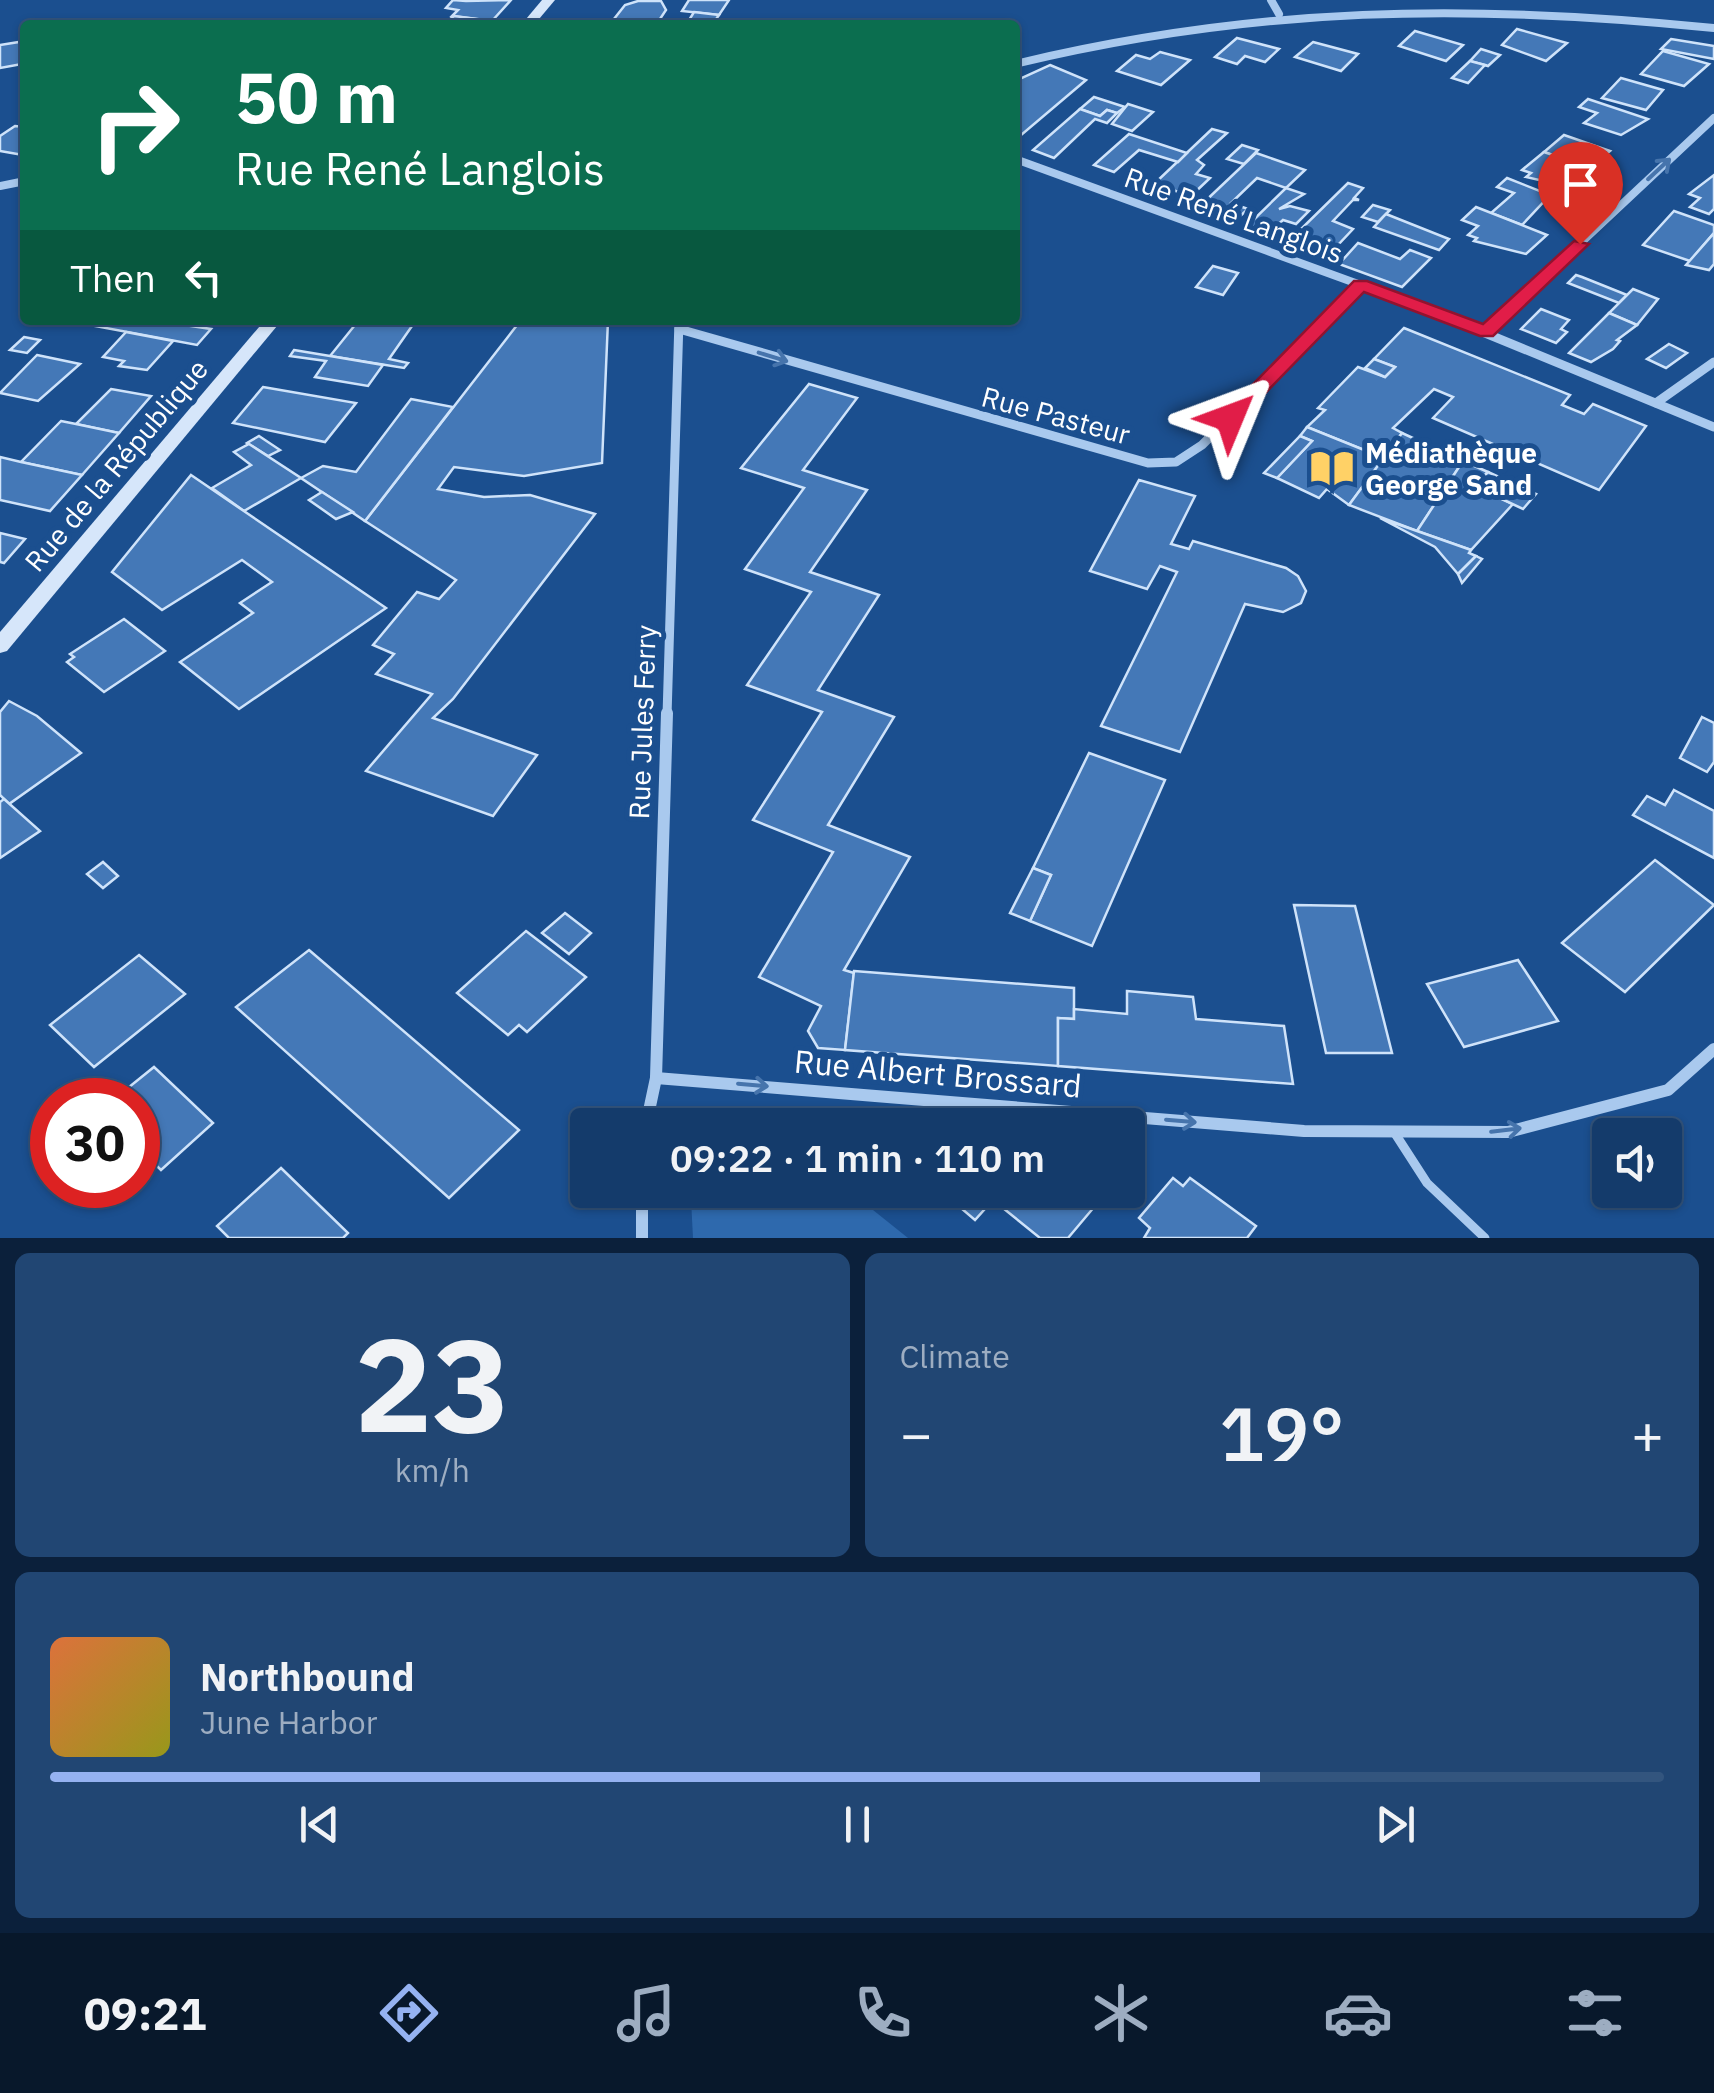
<!DOCTYPE html>
<meta charset="utf-8">
<style>
body{margin:0;font-family:"IBM Plex Sans",sans-serif;background:#214673;color:#f1f3f6;height:100vh;display:flex;flex-direction:column;font-size:38px;white-space:nowrap}
*{box-sizing:border-box;margin:0}
p{font-size:32px;color:#9dadc1}
.icon{flex:none;width:55px;height:55px;fill:none;stroke:currentColor;stroke-width:2;stroke-linecap:round;stroke-linejoin:round}
.map{position:relative;height:1238px;overflow:hidden}
.sheet{display:flex;flex-direction:column;gap:15px;padding:15px;background:#0b203b;flex:1}
.sheet>*{flex:none}
.banner{position:absolute;left:20px;top:20px;width:1000px;height:305px;border-radius:10px;box-shadow:0 2px 8px #0004,0 0 0 2px #33557e;background:#0b6e4f;color:#fff;overflow:hidden}
.tools{position:absolute;left:1592px;top:1118px;display:grid;gap:20px}
.tools a{display:grid;place-items:center;width:90px;height:90px;border-radius:10px;background:#143b6b;box-shadow:0 2px 8px #0004,0 0 0 2px #33557e;font-size:50px}
.speed{position:absolute;left:30px;top:1078px;display:flex;gap:20px;font-size:50px;font-weight:700;text-align:center}
.speed>*{display:grid;place-content:center;width:130px;height:130px;border-radius:50%;background:#143b6b;box-shadow:0 2px 8px #0004,0 0 0 2px #33557e;line-height:1}
.speed .limit{border:15px solid #d22;background:#fff;color:#111}
.pin{position:absolute;display:grid;place-items:center;width:85px;height:85px;color:#fff;margin:-102px -42px;border-radius:50% 50% 50% 0;rotate:-45deg;box-shadow:0 0 10px #0007}
.pin .icon{rotate:45deg}
.me{position:absolute;width:110px;margin:-55px;rotate:46deg;stroke-linejoin:round;filter:drop-shadow(0 0 8px #0008)}
.turn{display:flex;align-items:center;gap:35px;height:210px;padding:0 50px;font-size:45px}
.turn .icon{width:130px;height:130px;stroke-width:2.5}
.turn b{display:block;font-size:70px;line-height:85px}
.then{display:flex;align-items:center;height:95px;padding:0 50px;background:#0003;gap:20px;font-size:38px}
.big{font-size:75px;font-weight:600;line-height:1.1}
.sheet .tile{flex:1;display:flex;flex-direction:column;justify-content:center;gap:15px;min-width:0;padding:0 35px;border-radius:15px;background:#214673}
.sheet .dial{align-items:center;gap:0}
.dial b{font-size:130px;line-height:1}
.song{display:flex;align-items:center;gap:30px}
.cover{width:120px;height:120px;border-radius:15px;background:linear-gradient(135deg,hsl(20 70% 55%),hsl(60 70% 35%))}
.played{height:10px;border-radius:5px;background:linear-gradient(90deg,#95b2f1 75%,#33557e 75%)}
.keys{display:flex;justify-content:space-around;direction:ltr}
.heat{display:flex;justify-content:space-between;align-items:center;font-size:55px;direction:ltr}
.sheet .tiles{flex:1;display:grid;gap:15px;grid-template-columns:1fr 1fr}
.tile:last-child{grid-column:span 2}
.trip{position:absolute;left:570px;top:1108px;width:575px;height:100px;border-radius:10px;background:#143b6b;box-shadow:0 2px 8px #0004,0 0 0 2px #33557e;font-weight:600;line-height:100px;text-align:center}
.tabs{display:flex;height:160px;justify-content:space-around;align-items:center;background:#08182b;color:#9dadc1}
.tabs .icon{width:70px;height:70px}
.tabs .active{color:#95b2f1}
.tabs b{font-size:45px;color:#f1f3f6}
.map>svg:first-child{display:block}
.green{fill:#2e69ad}
.building{fill:#4478b7;stroke:#cfe3fa;stroke-width:2.5}
.lines{fill:none;stroke-linecap:round;stroke-linejoin:round}
.lane{stroke:#a9c9ee;stroke-width:9}
.street-far2{stroke:#a9c9ee;stroke-width:8}
.street-far1{stroke:#a9c9ee;stroke-width:9}
.street{stroke:#a9c9ee;stroke-width:12}
.secondary{fill:#d6e6fa;fill-rule:evenodd}
.oneway{stroke:#4674ac}
.route{fill:#e11d48;stroke:#92132f;stroke-width:2.5}
.labels{text-anchor:middle;dominant-baseline:central;stroke-width:10;stroke-linejoin:round;paint-order:stroke}
.street-label{font-size:28px;fill:#fff;stroke:#1b4f8f}
.poi-label{font-size:28px;font-weight:bold;fill:#fff;stroke:#1b4f8f;text-anchor:start}
.near-street-label{font-size:32px;fill:#fff;stroke:#1b4f8f}
</style>
<div class="map">
<svg width="1714" height="1238" viewBox="0 0 1714 1238">
<rect width="100%" height="100%" fill="#1b4f8f"/>
<path class="green" d="M 697,1190 L 848,1190 L 908,1238 L 693,1238 L 691,1199 Z"/>
<g class="building">
<path d="M 453,0 L 466,1 L 511,0 L 492,21 L 452,16 L 458,10 L 446,8 Z"/>
<path d="M 689,0 L 729,0 L 719,15 L 682,11 Z"/>
<path d="M 638,1 L 661,1 L 666,10 L 656,25 L 597,25 L 610,24 L 625,5 Z"/>
<path d="M 694,12 L 719,15 L 712,25 L 686,25 Z"/>
<path d="M 454,16 L 492,21 L 488,25 L 460,25 L 463,22 L 449,20 Z"/>
<path d="M 1517,29 L 1567,43 L 1546,61 L 1502,45 Z"/>
<path d="M 1415,31 L 1463,45 L 1446,61 L 1399,46 Z"/>
<path d="M 1237,38 L 1279,49 L 1265,62 L 1245,56 L 1237,64 L 1215,57 Z"/>
<path d="M 1671,39 L 1714,46 L 1714,59 L 1661,49 Z"/>
<path d="M 19,42 L 22,64 L 0,68 L 0,45 Z"/>
<path d="M 1313,42 L 1358,54 L 1341,71 L 1295,57 Z"/>
<path d="M 1481,49 L 1500,55 L 1488,66 L 1470,61 Z"/>
<path d="M 1663,51 L 1709,64 L 1684,86 L 1641,74 Z"/>
<path d="M 1160,52 L 1190,60 L 1161,85 L 1117,71 L 1136,55 L 1150,59 Z"/>
<path d="M 1470,61 L 1485,65 L 1468,83 L 1452,78 Z"/>
<path d="M 1050,65 L 1086,80 L 1020,136 L 1015,135 L 1015,81 Z"/>
<path d="M 1621,78 L 1663,90 L 1646,110 L 1602,98 Z"/>
<path d="M 1094,97 L 1125,107 L 1117,113 L 1107,110 L 1100,116 L 1080,109 Z"/>
<path d="M 1588,99 L 1648,119 L 1621,135 L 1584,123 L 1597,113 L 1579,107 Z"/>
<path d="M 1128,104 L 1153,112 L 1132,131 L 1112,124 Z"/>
<path d="M 1080,109 L 1100,116 L 1107,110 L 1117,113 L 1107,123 L 1095,119 L 1054,158 L 1033,150 Z"/>
<path d="M 15,126 L 25,127 L 23,155 L 0,151 L 0,136 Z"/>
<path d="M 1212,129 L 1227,133 L 1197,160 L 1204,165 L 1196,174 L 1210,178 L 1191,196 L 1154,184 Z"/>
<path d="M 1129,134 L 1187,153 L 1178,162 L 1139,150 L 1114,172 L 1094,165 Z"/>
<path d="M 1564,135 L 1610,151 L 1590,168 L 1544,152 Z"/>
<path d="M 1242,145 L 1258,150 L 1244,164 L 1227,159 Z"/>
<path d="M 1544,152 L 1590,168 L 1569,187 L 1526,177 L 1531,173 L 1522,170 Z"/>
<path d="M 1256,153 L 1305,170 L 1286,188 L 1257,178 L 1231,203 L 1248,209 L 1238,218 L 1199,207 Z"/>
<path d="M 1714,175 L 1714,209 L 1709,214 L 1690,207 L 1700,198 L 1689,194 Z"/>
<path d="M 1507,178 L 1550,195 L 1522,225 L 1491,213 L 1514,193 L 1497,187 Z"/>
<path d="M 1348,183 L 1363,188 L 1354,198 L 1359,200 L 1353,200 L 1333,221 L 1353,229 L 1336,247 L 1297,233 Z"/>
<path d="M 1286,188 L 1304,194 L 1279,209 L 1290,206 L 1309,211 L 1296,224 L 1283,220 L 1269,233 L 1248,225 Z"/>
<path d="M 1373,205 L 1390,210 L 1378,222 L 1362,217 Z"/>
<path d="M 1476,207 L 1522,225 L 1547,235 L 1526,254 L 1474,241 L 1477,238 L 1468,235 L 1478,226 L 1462,220 Z"/>
<path d="M 1674,211 L 1714,225 L 1714,233 L 1690,261 L 1643,245 Z"/>
<path d="M 1386,214 L 1449,239 L 1439,250 L 1374,227 Z"/>
<path d="M 1714,233 L 1714,264 L 1709,270 L 1686,265 Z"/>
<path d="M 1358,243 L 1400,259 L 1410,250 L 1431,258 L 1402,287 L 1339,264 Z"/>
<path d="M 1213,266 L 1238,273 L 1223,295 L 1196,287 Z"/>
<path d="M 1576,275 L 1582,277 L 1627,295 L 1619,303 L 1568,283 Z"/>
<path d="M 1633,289 L 1658,299 L 1637,325 L 1609,313 Z"/>
<path d="M 1541,309 L 1569,320 L 1561,329 L 1567,332 L 1556,343 L 1521,329 Z"/>
<path d="M 1609,313 L 1637,325 L 1617,340 L 1620,341 L 1613,349 L 1591,362 L 1569,353 Z"/>
<path d="M 101,320 L 151,320 L 211,329 L 197,345 L 95,326 Z"/>
<path d="M 359,320 L 412,326 L 389,359 L 408,363 L 404,368 L 330,356 Z"/>
<path d="M 521,320 L 608,320 L 602,463 L 524,476 L 454,467 L 438,489 L 484,497 L 530,495 L 595,514 L 453,699 L 433,718 L 537,755 L 493,816 L 366,771 L 432,694 L 376,674 L 394,654 L 373,645 L 417,592 L 439,599 L 456,580 L 365,521 Z"/>
<path d="M 1404,328 L 1570,395 L 1562,405 L 1584,414 L 1593,404 L 1646,426 L 1599,490 L 1433,418 L 1453,397 L 1434,389 L 1393,428 L 1402,433 L 1384,458 L 1307,427 L 1325,410 L 1318,408 L 1358,367 L 1385,377 L 1395,367 L 1374,359 Z"/>
<path d="M 126,332 L 173,341 L 147,370 L 119,366 L 124,361 L 103,357 Z"/>
<path d="M 24,337 L 40,340 L 27,353 L 10,350 Z"/>
<path d="M 1669,344 L 1687,353 L 1666,368 L 1647,359 Z"/>
<path d="M 294,350 L 330,356 L 383,365 L 368,386 L 315,377 L 326,361 L 290,356 Z"/>
<path d="M 37,355 L 80,364 L 38,401 L 0,393 Z"/>
<path d="M 1374,359 L 1395,367 L 1385,377 L 1365,368 Z"/>
<path d="M 809,384 L 857,398 L 803,470 L 867,490 L 810,572 L 879,595 L 818,690 L 894,717 L 828,825 L 910,857 L 844,970 L 854,973 L 845,1050 L 818,1048 L 808,1031 L 821,1006 L 759,977 L 833,852 L 753,820 L 822,712 L 747,685 L 811,592 L 745,569 L 804,488 L 741,468 Z"/>
<path d="M 263,387 L 356,403 L 325,442 L 233,423 Z"/>
<path d="M 111,389 L 151,396 L 119,433 L 76,424 Z"/>
<path d="M 411,399 L 453,407 L 365,521 L 301,478 L 323,466 L 356,472 Z"/>
<path d="M 61,421 L 76,424 L 119,433 L 82,475 L 21,462 Z"/>
<path d="M 1307,427 L 1384,458 L 1349,505 L 1327,489 L 1319,498 L 1277,478 L 1312,441 L 1300,436 Z"/>
<path d="M 1402,433 L 1463,461 L 1417,531 L 1349,505 Z"/>
<path d="M 259,436 L 280,450 L 268,456 L 247,443 Z"/>
<path d="M 1300,436 L 1312,441 L 1277,478 L 1264,473 Z"/>
<path d="M 249,444 L 301,478 L 244,511 L 212,488 L 251,465 L 234,452 Z"/>
<path d="M 0,457 L 21,462 L 82,475 L 50,511 L 0,500 Z"/>
<path d="M 1463,461 L 1488,472 L 1474,486 L 1513,504 L 1471,550 L 1417,531 Z"/>
<path d="M 1488,472 L 1536,494 L 1523,509 L 1474,486 Z"/>
<path d="M 191,475 L 386,608 L 239,709 L 180,662 L 253,613 L 240,603 L 272,582 L 242,560 L 162,610 L 112,572 Z"/>
<path d="M 1139,480 L 1195,496 L 1171,544 L 1189,549 L 1193,541 L 1286,568 L 1298,576 L 1306,591 L 1301,603 L 1283,612 L 1245,604 L 1180,752 L 1101,726 L 1177,572 L 1160,566 L 1147,589 L 1090,571 Z"/>
<path d="M 322,492 L 353,512 L 336,519 L 309,500 Z"/>
<path d="M 1380,518 L 1471,550 L 1469,553 L 1476,556 L 1458,574 L 1435,547 Z"/>
<path d="M 0,533 L 25,539 L 4,563 L 0,562 Z"/>
<path d="M 1476,556 L 1482,559 L 1462,583 L 1458,574 Z"/>
<path d="M 124,619 L 165,651 L 104,692 L 67,662 L 74,657 L 70,654 Z"/>
<path d="M 9,701 L 37,716 L 81,753 L 9,804 L 0,795 L 0,712 Z"/>
<path d="M 1702,717 L 1714,723 L 1714,762 L 1707,772 L 1680,758 Z"/>
<path d="M 1089,753 L 1165,780 L 1092,946 L 1030,921 L 1051,875 L 1033,868 Z"/>
<path d="M 1674,790 L 1714,811 L 1714,858 L 1633,815 L 1647,796 L 1665,805 Z"/>
<path d="M 4,799 L 40,831 L 0,858 L 0,802 Z"/>
<path d="M 1655,860 L 1714,905 L 1625,992 L 1562,943 Z"/>
<path d="M 103,862 L 118,876 L 103,888 L 87,874 Z"/>
<path d="M 1033,868 L 1051,875 L 1030,921 L 1010,913 Z"/>
<path d="M 1294,905 L 1355,906 L 1392,1053 L 1326,1053 Z"/>
<path d="M 565,913 L 591,933 L 569,954 L 542,933 Z"/>
<path d="M 526,931 L 586,977 L 527,1032 L 519,1025 L 508,1035 L 457,993 Z"/>
<path d="M 309,950 L 519,1130 L 449,1198 L 236,1007 Z"/>
<path d="M 139,955 L 185,994 L 94,1067 L 50,1025 Z"/>
<path d="M 1518,960 L 1558,1021 L 1464,1047 L 1427,984 Z"/>
<path d="M 854,971 L 1074,988 L 1074,1019 L 1058,1018 L 1058,1066 L 845,1050 Z"/>
<path d="M 1127,991 L 1193,997 L 1196,1019 L 1284,1026 L 1293,1084 L 1058,1066 L 1058,1018 L 1074,1019 L 1074,1009 L 1127,1014 Z"/>
<path d="M 154,1067 L 213,1123 L 161,1170 L 138,1148 L 138,1100 L 113,1100 Z"/>
<path d="M 281,1168 L 348,1233 L 343,1238 L 229,1238 L 217,1226 Z"/>
<path d="M 1173,1178 L 1183,1186 L 1190,1178 L 1256,1226 L 1247,1238 L 1144,1238 L 1150,1228 L 1139,1218 Z"/>
<path d="M 967,1190 L 1076,1190 L 1095,1206 L 1068,1238 L 1040,1238 L 993,1200 L 975,1220 L 955,1203 Z"/>
</g>
<g class="lines">
<path class="lane" d="M 1396,1135 L 1427,1183 L 1485,1238"/>
<g class="street-far2">
<path d="M 1271,0 L 1279,14"/>
<path d="M 1015,64 C 1256,6 1468,3 1714,28"/>
<path d="M 1015,159 L 1435,312"/>
<path d="M 0,186 L 25,181"/>
<path d="M 1334,312 L 1361,285"/>
<path d="M 1507,312 L 1714,118"/>
</g>
<g class="street-far1">
<path d="M 1429,310 L 1714,427"/>
<path d="M 679,329 L 1148,463 L 1176,462 L 1202,445 L 1337,310"/>
<path d="M 1486,332 L 1510,310"/>
<path d="M 1656,403 L 1714,362"/>
<path d="M 667,716 L 679,320"/>
</g>
<g class="street">
<path d="M 656,1078 L 1304,1131 L 1508,1132 L 1668,1090 L 1714,1049"/>
<path d="M 646,1125 L 656,1078 L 667,713"/>
<path d="M 642,1190 L 642,1238"/>
</g>
<g class="secondary">
<path d="M 542,0 L 555,0 L 534,25 L 521,25 Z"/>
<path d="M 265,320 L 282,320 L 7,651 L 0,653 L 0,632 Z"/>
</g>
</g>
<defs><path id="oneway-shaft" d="M-6 0H5M1.5-3L5.5 0L1.5 3" fill="none" stroke-width="1.6" stroke-linecap="round" stroke-linejoin="round" transform="scale(2.5)"/></defs>
<g class="oneway">
<use href="#oneway-shaft" transform="translate(1659 169) rotate(-43)"/>
<use href="#oneway-shaft" transform="translate(773 357) rotate(17)"/>
<use href="#oneway-shaft" transform="translate(753 1085) rotate(5)"/>
<use href="#oneway-shaft" transform="translate(1181 1121) rotate(5)"/>
<use href="#oneway-shaft" transform="translate(1506 1130) rotate(-7)"/>
</g>
<path class="route" d="M 1574,241 L 1589,244 L 1493,336 L 1480,336 L 1364,292 L 1237,422 L 1230,424 L 1220,418 L 1354,281 L 1367,281 L 1483,324 Z"/>
<defs>
<g id="library-bare" transform="scale(3.45)"><path d="M-6-4Q-3-5.5-.7-3.5V5Q-3 3-6 4ZM6-4Q3-5.5 .7-3.5V5Q3 3 6 4Z" fill="#ffd166" stroke="#1b4f8f" stroke-width="2.5" paint-order="stroke"/></g>
</defs>
<g fill-rule="evenodd">
<use href="#library-bare" x="1332" y="468"/>
</g>
<g class="labels">
<g class="street-label">
<text transform="translate(1234 215) rotate(20)">Rue René Langlois</text>
<text transform="translate(1056 415) rotate(15)">Rue Pasteur</text>
<text transform="translate(116 465) rotate(-50)">Rue de la République</text>
<text transform="translate(642 722) rotate(-88)">Rue Jules Ferry</text>
</g>
<g class="poi-label">
<text x="1365" y="452">Médiathèque<tspan x="1365" dy="32">George Sand</tspan></text>
</g>
<g class="near-street-label">
<text transform="translate(938 1073) rotate(5)">Rue Albert Brossard</text>
</g>
</g>
</svg>
<div class="tools">
<a><svg class="icon" aria-label="sound" viewBox="0 0 24 24"><path d="M4 9h4l5-4v14l-5-4H4zM17 9q2 3 0 6"/></svg></a>
</div>
<div class="speed"><div class="limit">30</div></div>
<div class="pin" style="left:1580px;top:244px;background:#d93025"><svg class="icon" aria-label="arrive" viewBox="0 0 24 24"><path d="M6 21V4h12l-3 4 3 4H6"/></svg></div>
<svg class="me" style="left:1230px;top:418px" viewBox="-20 -20 40 40"><path d="M0-17L14 15 0 8-14 15z" fill="#e11d48" stroke="#fff" stroke-width="4"/></svg>
<div class="trip">09:22 · 1 min · 110 m</div>
<div class="banner">
<div class="turn"><svg class="icon" aria-label="right" viewBox="0 0 24 24"><path d="M7 20v-9h11M14 6l5 5-5 5"/></svg><div><b>50 m</b>Rue René Langlois</div></div>
<div class="then">Then<svg class="icon" aria-label="left" viewBox="0 0 24 24"><path d="M17 20v-9H6M10 6l-5 5 5 5"/></svg></div>
</div>
</div>
<section class="sheet">
<div class="tiles">
<div class="tile dial"><b>23</b><p>km/h</p></div>
<div class="tile"><p>Climate</p>
<div class="heat"><a>−</a><b class="big">19°</b><a>+</a></div>
</div>
<div class="tile">
<div class="song"><i class="cover"></i><div><b>Northbound</b><p>June Harbor</p></div></div>
<div class="played"></div>
<div class="keys"><svg class="icon" aria-label="previous" viewBox="0 0 24 24"><path d="M18 5L8 12l10 7zM5 5v14"/></svg><svg class="icon" aria-label="pause" viewBox="0 0 24 24"><path d="M8 5v14M16 5v14"/></svg><svg class="icon" aria-label="next" viewBox="0 0 24 24"><path d="M6 5l10 7-10 7zM19 5v14"/></svg></div>
</div>
</div>
</section>
<nav class="tabs">
<b>09:21</b>
<svg class="icon active" aria-label="directions" viewBox="0 0 24 24"><path d="M12 3l9 9-9 9-9-9zM9 14v-3h6M13 9l2 2-2 2"/></svg>
<svg class="icon" aria-label="music" viewBox="0 0 24 24"><path d="M9 18V5l10-2v13"/><circle cx="6" cy="18" r="3"/><circle cx="16" cy="16" r="3"/></svg>
<svg class="icon" aria-label="phone" viewBox="0 0 24 24"><path d="M5 4h4l2 5-3 2q2 4 5 5l2-3 5 2v4C11 20 4 13 5 4z"/></svg>
<svg class="icon" aria-label="climate" viewBox="0 0 24 24"><path d="M12 3v18M4 7l16 10M4 17L20 7"/></svg>
<svg class="icon" aria-label="car" viewBox="0 0 24 24"><path d="M5 17H2v-5l4-1 3-4h7l3 4 3 1v5h-3M9 17h6M6 11h13"/><circle cx="7" cy="17" r="2"/><circle cx="17" cy="17" r="2"/></svg>
<svg class="icon" aria-label="filters" viewBox="0 0 24 24"><path d="M4 7h16M4 17h16"/><circle cx="9" cy="7" r="2"/><circle cx="15" cy="17" r="2"/></svg>
</nav>
